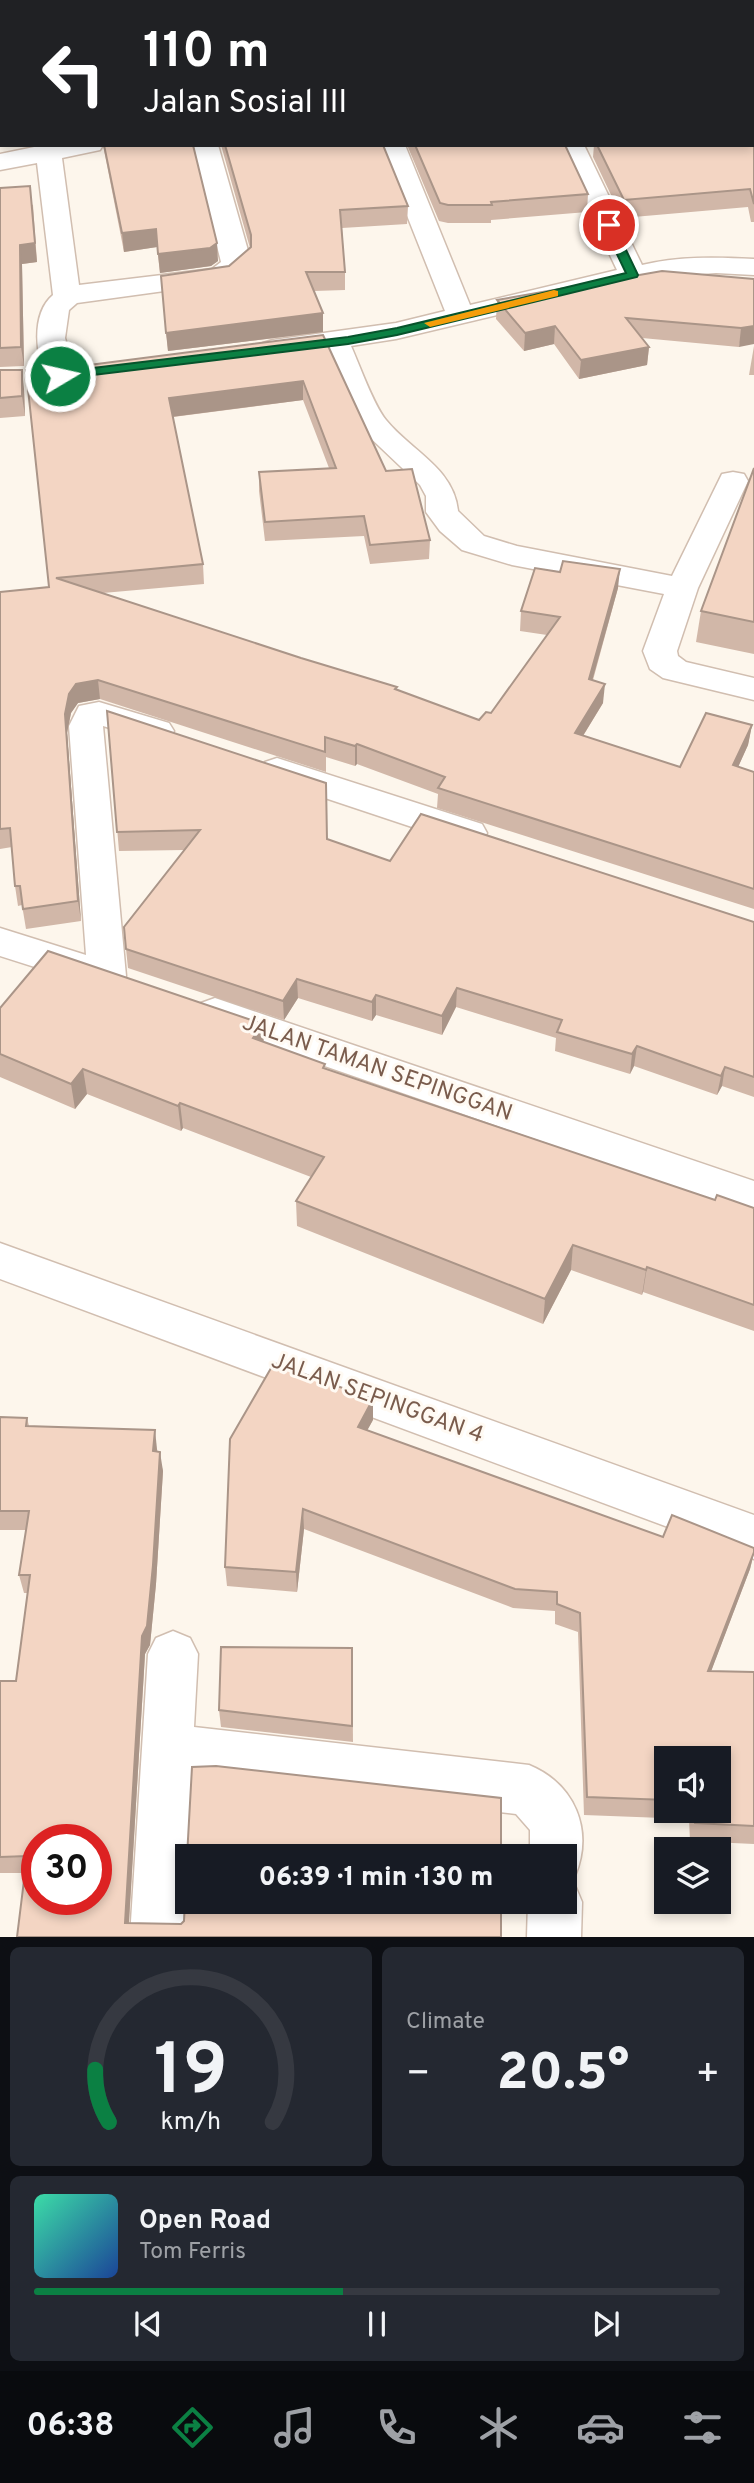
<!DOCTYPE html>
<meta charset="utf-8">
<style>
body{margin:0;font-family:Overpass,sans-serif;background:#242831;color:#f1f3f6;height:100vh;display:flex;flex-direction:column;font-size:26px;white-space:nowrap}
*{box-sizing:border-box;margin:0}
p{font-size:23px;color:#9ea1a6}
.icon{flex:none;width:38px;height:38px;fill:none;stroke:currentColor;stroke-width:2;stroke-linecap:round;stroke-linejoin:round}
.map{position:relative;height:1937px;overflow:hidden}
.panel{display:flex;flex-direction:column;gap:10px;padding:10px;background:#0d0f14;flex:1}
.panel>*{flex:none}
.guide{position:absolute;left:0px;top:0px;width:754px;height:147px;box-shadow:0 4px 10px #0003;background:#202124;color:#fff;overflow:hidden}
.controls{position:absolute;left:654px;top:1746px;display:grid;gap:14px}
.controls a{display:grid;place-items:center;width:77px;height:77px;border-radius:0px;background:#171b24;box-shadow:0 4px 10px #0003;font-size:35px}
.speed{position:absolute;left:21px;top:1824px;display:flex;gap:14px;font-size:35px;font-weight:700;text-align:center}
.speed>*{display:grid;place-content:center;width:91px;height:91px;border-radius:50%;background:#171b24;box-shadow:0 4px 10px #0003;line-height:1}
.speed .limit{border:10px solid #d22;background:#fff;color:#111}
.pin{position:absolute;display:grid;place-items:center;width:60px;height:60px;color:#fff;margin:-30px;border:4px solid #fff;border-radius:50%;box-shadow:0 2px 7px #0007}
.me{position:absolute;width:77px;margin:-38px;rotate:81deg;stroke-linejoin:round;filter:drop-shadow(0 0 5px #0008)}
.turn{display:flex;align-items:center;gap:24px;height:147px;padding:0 28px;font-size:32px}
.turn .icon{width:91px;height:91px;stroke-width:2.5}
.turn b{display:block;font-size:49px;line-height:60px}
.big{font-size:52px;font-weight:800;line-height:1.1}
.panel .tile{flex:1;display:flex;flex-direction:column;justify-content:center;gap:10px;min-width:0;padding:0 24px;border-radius:10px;background:#242831}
.panel .dial{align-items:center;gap:0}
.dial svg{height:182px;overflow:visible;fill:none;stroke:#363941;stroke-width:7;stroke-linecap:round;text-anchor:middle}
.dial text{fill:#f1f3f6;stroke:none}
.song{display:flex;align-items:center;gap:21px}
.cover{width:84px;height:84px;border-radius:10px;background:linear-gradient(135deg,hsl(160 70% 55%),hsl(220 70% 35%))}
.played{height:7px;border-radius:4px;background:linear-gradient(90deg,#0b8043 45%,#363941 45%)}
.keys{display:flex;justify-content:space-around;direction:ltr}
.heat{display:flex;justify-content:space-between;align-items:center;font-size:38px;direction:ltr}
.panel .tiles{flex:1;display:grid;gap:10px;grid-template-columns:1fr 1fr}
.tile:last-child{grid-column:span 2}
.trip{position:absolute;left:175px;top:1844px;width:402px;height:70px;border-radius:0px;background:#171b24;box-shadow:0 4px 10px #0003;font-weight:800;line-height:70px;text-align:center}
.tab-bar{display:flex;height:112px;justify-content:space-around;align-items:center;background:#090b0e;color:#9ea1a6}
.tab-bar .icon{width:49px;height:49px}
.tab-bar .selected{color:#0b8043}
.tab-bar b{font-size:32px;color:#f1f3f6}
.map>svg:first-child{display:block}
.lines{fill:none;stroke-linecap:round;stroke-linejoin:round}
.canal{fill:#bfe3e8;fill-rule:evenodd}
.minor-casing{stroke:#d1beb0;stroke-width:3}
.minor{fill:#fff;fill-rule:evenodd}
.wall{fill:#d1b7a8;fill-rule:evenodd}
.shaded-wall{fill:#aa9588}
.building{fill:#f3d5c3;stroke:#aa9588;stroke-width:2;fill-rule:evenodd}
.route{fill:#0b8043;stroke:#07532c;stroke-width:2}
.slow{fill:#f59e0b}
.labels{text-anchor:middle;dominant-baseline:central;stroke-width:6;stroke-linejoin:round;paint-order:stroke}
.street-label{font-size:23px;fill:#7a5c4d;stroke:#fffaf3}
</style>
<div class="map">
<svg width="754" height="1937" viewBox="0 0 754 1937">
<rect width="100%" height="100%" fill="#fdf6ec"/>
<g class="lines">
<g class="canal">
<path d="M 84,0 L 123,0 L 83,2 Z"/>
<path d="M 0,10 L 2,10 L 0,29 Z"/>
</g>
<g class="minor-casing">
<g id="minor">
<path d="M 242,0 L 265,0 L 266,2 L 243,2 Z"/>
<path d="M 437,0 L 459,0 L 460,2 L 437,2 Z"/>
<path d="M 44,145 L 103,145 L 100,150 L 62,158 L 79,285 L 212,269 L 221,262 L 192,145 L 218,145 L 249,254 L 249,265 L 230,282 L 77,303 L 69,310 L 65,338 L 75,376 L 70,382 L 60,385 L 50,382 C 34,359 31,313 53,295 L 37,163 L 0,170 L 0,154 Z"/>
<path d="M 379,145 L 405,145 L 470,305 L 617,270 L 558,145 L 584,145 L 642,265 C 678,256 717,257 754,259 L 754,275 L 716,273 L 658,277 L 396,339 L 351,346 C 360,366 373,404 386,420 C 411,451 454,468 458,511 L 484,536 L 517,546 L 672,576 L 722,474 L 733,472 L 744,474 L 748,481 L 698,588 L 677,651 L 678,656 L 686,662 L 754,678 L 754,700 L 663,678 L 650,669 L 643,651 L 664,594 L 512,565 L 462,550 L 440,531 L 426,512 L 426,496 L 420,485 L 361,429 L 324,350 L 273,358 L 263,355 L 259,349 L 263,343 L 273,340 L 396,323 L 445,311 Z"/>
<path d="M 99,702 L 169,723 L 174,731 L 169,739 L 157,742 L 103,726 L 126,976 L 121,986 L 107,990 L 0,956 L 0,928 L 86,955 L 69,726 L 79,706 Z"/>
<path d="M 277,758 L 482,824 L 487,833 L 482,842 L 469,846 L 265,778 L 259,770 L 265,762 Z"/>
<path d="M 215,998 L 754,1181 L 754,1215 L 201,1023 L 195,1013 L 201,1003 Z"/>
<path d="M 0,1243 L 754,1515 L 754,1559 L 0,1279 Z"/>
<path d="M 173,1631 L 190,1638 L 198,1654 L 194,1727 L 529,1765 C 575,1784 594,1830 575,1876 L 565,1880 L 574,1883 L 582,1902 L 581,1937 L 527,1937 L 528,1902 L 565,1902 L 565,1857 L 530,1857 L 530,1830 L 516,1814 L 192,1777 L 184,1937 L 130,1937 L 148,1654 L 156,1638 Z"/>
</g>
</g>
<use href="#minor" class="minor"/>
</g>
<g class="wall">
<path d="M 487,0 L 754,0 L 754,51 L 752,52 L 752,2 L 488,2 Z"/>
<path d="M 754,53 L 754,139 L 752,139 L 752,54 Z"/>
<path d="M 754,141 L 754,222 L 751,222 L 748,207 L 622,218 L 593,157 L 594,145 L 752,145 Z"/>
<path d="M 103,145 L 193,145 L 218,261 L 211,266 L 160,273 L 157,247 L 124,252 Z"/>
<path d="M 221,145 L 383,145 L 408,206 L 407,224 L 342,228 L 345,272 L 345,290 L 314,291 L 323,332 L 168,351 L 161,276 L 229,266 L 250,248 Z"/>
<path d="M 407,145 L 565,145 L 588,194 L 587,212 L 491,220 L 491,223 L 448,223 L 439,221 Z"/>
<path d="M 0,188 L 33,205 L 37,262 L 22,264 L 24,366 L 0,367 Z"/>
<path d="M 754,279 L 739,347 L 642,338 L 649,347 L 647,365 L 579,379 L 554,344 L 524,351 L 496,319 L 497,300 Z"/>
<path d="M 323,335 L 386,471 L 430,540 L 429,559 L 370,564 L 364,536 L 265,541 L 259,491 L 259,472 L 329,468 L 303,400 L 173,417 L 203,564 L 204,584 L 103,593 L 397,690 L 479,720 L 491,713 L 547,635 L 520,631 L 521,611 L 618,588 L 593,680 L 603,703 L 583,736 L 680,767 L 752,725 L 748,745 L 738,767 L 754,772 L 754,909 L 437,808 L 438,794 L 357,764 L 355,766 L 326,757 L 326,772 L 100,699 L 78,703 L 71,713 L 67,733 L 81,921 L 26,929 L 22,905 L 18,906 L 15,886 L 12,847 L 0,849 L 0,592 L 49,587 L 58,369 Z"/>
<path d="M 754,346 L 754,375 L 749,375 Z"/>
<path d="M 0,370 L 24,389 L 25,416 L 0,418 Z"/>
<path d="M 754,468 L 754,654 L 696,642 L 701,611 Z"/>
<path d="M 107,711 L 327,839 L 390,861 L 754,922 L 754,1097 L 722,1086 L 717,1095 L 634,1066 L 630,1074 L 555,1051 L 556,1038 L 456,1007 L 442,1035 L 376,1015 L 372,1021 L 298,998 L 284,1020 L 128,968 L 126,949 L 184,850 L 119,851 Z"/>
<path d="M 0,1008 L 264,1042 L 325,1069 L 715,1200 L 754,1208 L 754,1331 L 643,1292 L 642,1295 L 571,1270 L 543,1324 L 297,1226 L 296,1201 L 311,1177 L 183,1128 L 181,1131 L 87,1094 L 75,1109 L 0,1077 Z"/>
<path d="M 0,1417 L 27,1418 L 29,1426 L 157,1449 L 163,1471 L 156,1584 L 150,1645 L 145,1654 L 129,1923 L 181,1924 L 501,1902 L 17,1937 L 25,1873 L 0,1873 L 0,1681 L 16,1681 L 28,1593 L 24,1593 L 19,1575 L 26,1530 L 0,1530 Z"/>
<path d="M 373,1420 L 367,1430 L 663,1537 L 754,1548 L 754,1554 L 750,1569 L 711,1671 L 754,1672 L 754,1844 L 690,1841 L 689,1819 L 584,1815 L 578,1632 L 555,1624 L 555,1611 L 513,1608 L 304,1529 L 297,1592 L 227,1586 L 225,1567 ZM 667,1759 L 719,1811 L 667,1811 Z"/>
<path d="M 352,1648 L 353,1742 L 221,1727 L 219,1710 Z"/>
</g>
<g class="shaded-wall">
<path d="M 754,35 L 754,51 L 752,52 L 752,36 Z"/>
<path d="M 30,186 L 37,262 L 22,264 L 24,366 L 21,347 L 20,245 Z"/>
<path d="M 156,229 L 157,247 L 124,252 L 122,233 Z"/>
<path d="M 217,243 L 218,261 L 211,266 L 160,273 L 158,254 Z"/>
<path d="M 323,313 L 323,332 L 168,351 L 166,333 Z"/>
<path d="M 555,326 L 554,344 L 524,351 L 525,333 Z"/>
<path d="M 754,326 L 754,344 L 739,347 L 741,328 Z"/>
<path d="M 649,347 L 647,365 L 579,379 L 581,360 Z"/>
<path d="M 22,370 L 24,389 L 25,416 L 22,396 Z"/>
<path d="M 303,381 L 303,400 L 171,417 L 169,398 Z"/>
<path d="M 620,569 L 618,588 L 587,699 L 589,679 Z"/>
<path d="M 98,680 L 100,699 L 78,703 L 71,713 L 67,733 L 81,921 L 78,901 L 65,714 L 69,694 L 76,684 Z"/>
<path d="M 605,684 L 603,703 L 573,752 L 575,733 Z"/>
<path d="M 752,725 L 748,745 L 730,785 L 733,765 Z"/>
<path d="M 357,744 L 357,764 L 355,766 L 355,746 Z"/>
<path d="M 297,979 L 298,998 L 284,1020 L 283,1001 Z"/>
<path d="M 457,988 L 456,1007 L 442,1035 L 442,1016 Z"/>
<path d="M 376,995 L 376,1015 L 372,1021 L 372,1002 Z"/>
<path d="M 263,1024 L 264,1049 L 253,1038 Z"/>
<path d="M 637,1046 L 634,1066 L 630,1074 L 632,1054 Z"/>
<path d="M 725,1067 L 722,1086 L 717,1095 L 721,1076 Z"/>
<path d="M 83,1069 L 87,1094 L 75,1109 L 71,1084 Z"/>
<path d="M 180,1103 L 183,1128 L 181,1131 L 178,1106 Z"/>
<path d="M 573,1245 L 571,1270 L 543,1324 L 545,1299 Z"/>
<path d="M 647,1267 L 643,1292 L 642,1295 L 646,1270 Z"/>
<path d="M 373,1399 L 373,1420 L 358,1447 L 358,1427 Z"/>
<path d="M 155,1430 L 157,1449 L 155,1470 L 153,1451 Z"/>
<path d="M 160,1452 L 163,1471 L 156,1584 L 150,1645 L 145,1654 L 128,1937 L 125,1923 L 142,1636 Z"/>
<path d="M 303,1509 L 304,1529 L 297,1592 L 296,1572 Z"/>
<path d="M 754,1552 L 750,1569 L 704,1690 L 708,1671 Z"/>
</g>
<g class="building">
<path d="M 278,0 L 367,0 L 369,2 L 270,2 Z"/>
<path d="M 509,0 L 754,0 L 754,35 L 752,36 L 752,2 L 510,2 Z"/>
<path d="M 754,53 L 754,121 L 752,121 L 752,54 Z"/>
<path d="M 752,140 L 754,141 L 754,204 L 750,189 L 624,200 L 597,145 L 752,145 Z"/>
<path d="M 104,145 L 193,145 L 217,243 L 210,248 L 158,254 L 156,229 L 122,233 Z"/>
<path d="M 225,145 L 383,145 L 408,206 L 340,210 L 345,272 L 306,272 L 323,313 L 166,333 L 161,276 L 229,266 L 251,247 L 251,235 Z"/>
<path d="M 415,145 L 565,145 L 588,194 L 491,202 L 492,205 L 448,205 L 440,203 Z"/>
<path d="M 30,186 L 35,243 L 20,245 L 21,347 L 0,348 L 0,188 Z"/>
<path d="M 662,271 L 754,279 L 754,326 L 741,328 L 626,318 L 649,347 L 581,360 L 555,326 L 525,333 L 497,300 Z"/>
<path d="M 323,335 L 386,471 L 412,469 L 430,540 L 370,545 L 364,516 L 265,522 L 259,472 L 336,468 L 303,381 L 169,398 L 203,564 L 56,578 L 301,658 L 397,687 L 395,689 L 479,720 L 486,712 L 491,713 L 560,617 L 521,611 L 535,568 L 560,572 L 563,561 L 620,569 L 589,679 L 605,684 L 575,733 L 680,767 L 706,713 L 752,725 L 733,765 L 754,772 L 754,889 L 438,788 L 445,777 L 357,744 L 355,746 L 325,737 L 325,752 L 98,680 L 76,684 L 69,694 L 65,714 L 78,901 L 23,909 L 20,886 L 15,886 L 10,828 L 0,829 L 0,592 L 49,587 L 26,370 L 58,369 Z"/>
<path d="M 0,370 L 22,370 L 22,396 L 0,398 Z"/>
<path d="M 754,468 L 754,622 L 701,611 Z"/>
<path d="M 107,711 L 326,783 L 327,839 L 390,861 L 421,814 L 754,922 L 754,1077 L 725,1067 L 721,1076 L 637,1046 L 632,1054 L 557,1032 L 562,1020 L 457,988 L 442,1016 L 376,995 L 372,1002 L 297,979 L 283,1001 L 126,949 L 124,927 L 200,830 L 117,832 Z"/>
<path d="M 48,951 L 263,1024 L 253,1038 L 325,1064 L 323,1068 L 715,1200 L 717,1195 L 754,1208 L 754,1305 L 647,1267 L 646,1270 L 573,1245 L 545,1299 L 296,1201 L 324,1157 L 180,1103 L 178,1106 L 83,1069 L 71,1084 L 0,1054 L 0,1008 Z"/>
<path d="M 274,1363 L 373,1399 L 358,1427 L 663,1537 L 672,1515 L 754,1548 L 754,1552 L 708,1671 L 754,1672 L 754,1826 L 695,1823 L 694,1811 L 719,1811 L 719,1759 L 667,1759 L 667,1800 L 587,1797 L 580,1613 L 557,1604 L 557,1592 L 515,1589 L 303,1509 L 296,1572 L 225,1567 L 230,1439 Z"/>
<path d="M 0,1417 L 27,1418 L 26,1426 L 155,1430 L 153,1451 L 160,1452 L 153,1565 L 147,1626 L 142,1636 L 125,1923 L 181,1924 L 184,1921 L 187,1857 L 187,1902 L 501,1902 L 501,1937 L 17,1937 L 27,1856 L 0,1857 L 0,1681 L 16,1681 L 30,1575 L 19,1575 L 29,1511 L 0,1511 ZM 37,1839 L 96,1839 L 96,1899 L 37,1899 Z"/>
<path d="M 221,1647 L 352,1648 L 352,1726 L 219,1710 Z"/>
<path d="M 216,1766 L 501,1798 L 501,1857 L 187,1857 L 192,1767 Z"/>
</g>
<path class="route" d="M 609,221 L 614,225 L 638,275 L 637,277 L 397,335 L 348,344 L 60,379 L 54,376 L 60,372 L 348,337 L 397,328 L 626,273 L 603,225 Z"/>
<path class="slow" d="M 554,290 L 558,291 L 558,296 L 430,327 L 424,323 Z"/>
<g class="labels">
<g class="street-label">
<text transform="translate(377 1069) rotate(19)">JALAN TAMAN SEPINGGAN</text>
<text transform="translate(377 1399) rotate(20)">JALAN SEPINGGAN 4</text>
</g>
</g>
</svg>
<div class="controls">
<a><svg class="icon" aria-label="sound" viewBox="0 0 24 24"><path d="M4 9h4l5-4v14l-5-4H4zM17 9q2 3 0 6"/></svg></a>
<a><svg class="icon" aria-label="layers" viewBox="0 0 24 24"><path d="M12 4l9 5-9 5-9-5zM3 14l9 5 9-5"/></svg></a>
</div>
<div class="speed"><div class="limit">30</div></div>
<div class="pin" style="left:609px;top:225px;background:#d93025"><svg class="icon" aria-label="arrive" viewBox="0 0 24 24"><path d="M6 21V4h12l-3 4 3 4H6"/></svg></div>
<svg class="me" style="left:60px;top:376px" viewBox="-20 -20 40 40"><circle r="17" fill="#0b8043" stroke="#fff" stroke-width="3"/><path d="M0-11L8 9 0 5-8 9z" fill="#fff"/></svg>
<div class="trip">06:39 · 1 min · 130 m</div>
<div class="guide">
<div class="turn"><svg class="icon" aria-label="left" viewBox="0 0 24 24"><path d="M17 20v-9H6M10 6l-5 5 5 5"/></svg><div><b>110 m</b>Jalan Sosial III</div></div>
</div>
</div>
<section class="panel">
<div class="tiles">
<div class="tile dial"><svg viewBox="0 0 100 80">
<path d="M14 69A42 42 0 1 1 86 69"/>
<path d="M14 69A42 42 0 0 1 8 46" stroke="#0b8043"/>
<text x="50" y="56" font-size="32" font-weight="700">19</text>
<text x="50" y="72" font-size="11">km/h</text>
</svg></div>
<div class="tile"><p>Climate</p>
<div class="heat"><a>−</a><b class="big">20.5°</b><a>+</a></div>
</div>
<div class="tile">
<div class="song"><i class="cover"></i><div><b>Open Road</b><p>Tom Ferris</p></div></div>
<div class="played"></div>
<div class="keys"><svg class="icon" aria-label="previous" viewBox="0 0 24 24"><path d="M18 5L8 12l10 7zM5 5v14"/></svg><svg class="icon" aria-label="pause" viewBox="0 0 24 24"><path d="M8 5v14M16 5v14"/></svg><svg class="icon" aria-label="next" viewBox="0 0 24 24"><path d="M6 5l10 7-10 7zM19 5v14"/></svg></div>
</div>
</div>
</section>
<nav class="tab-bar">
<b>06:38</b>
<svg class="icon selected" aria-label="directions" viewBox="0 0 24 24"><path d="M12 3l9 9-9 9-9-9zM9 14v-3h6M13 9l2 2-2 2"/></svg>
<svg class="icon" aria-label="music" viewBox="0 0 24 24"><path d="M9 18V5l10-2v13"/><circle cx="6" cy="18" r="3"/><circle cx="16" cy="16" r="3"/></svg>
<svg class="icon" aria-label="phone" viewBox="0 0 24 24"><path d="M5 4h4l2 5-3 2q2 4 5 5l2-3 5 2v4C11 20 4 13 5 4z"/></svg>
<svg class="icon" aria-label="climate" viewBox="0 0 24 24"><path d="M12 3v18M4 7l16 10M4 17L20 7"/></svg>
<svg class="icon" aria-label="car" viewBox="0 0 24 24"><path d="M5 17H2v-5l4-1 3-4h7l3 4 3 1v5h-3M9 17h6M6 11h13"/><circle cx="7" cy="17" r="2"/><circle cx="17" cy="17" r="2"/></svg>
<svg class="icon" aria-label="filters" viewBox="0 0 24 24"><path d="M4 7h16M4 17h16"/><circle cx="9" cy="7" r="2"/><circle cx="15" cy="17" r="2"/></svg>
</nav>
